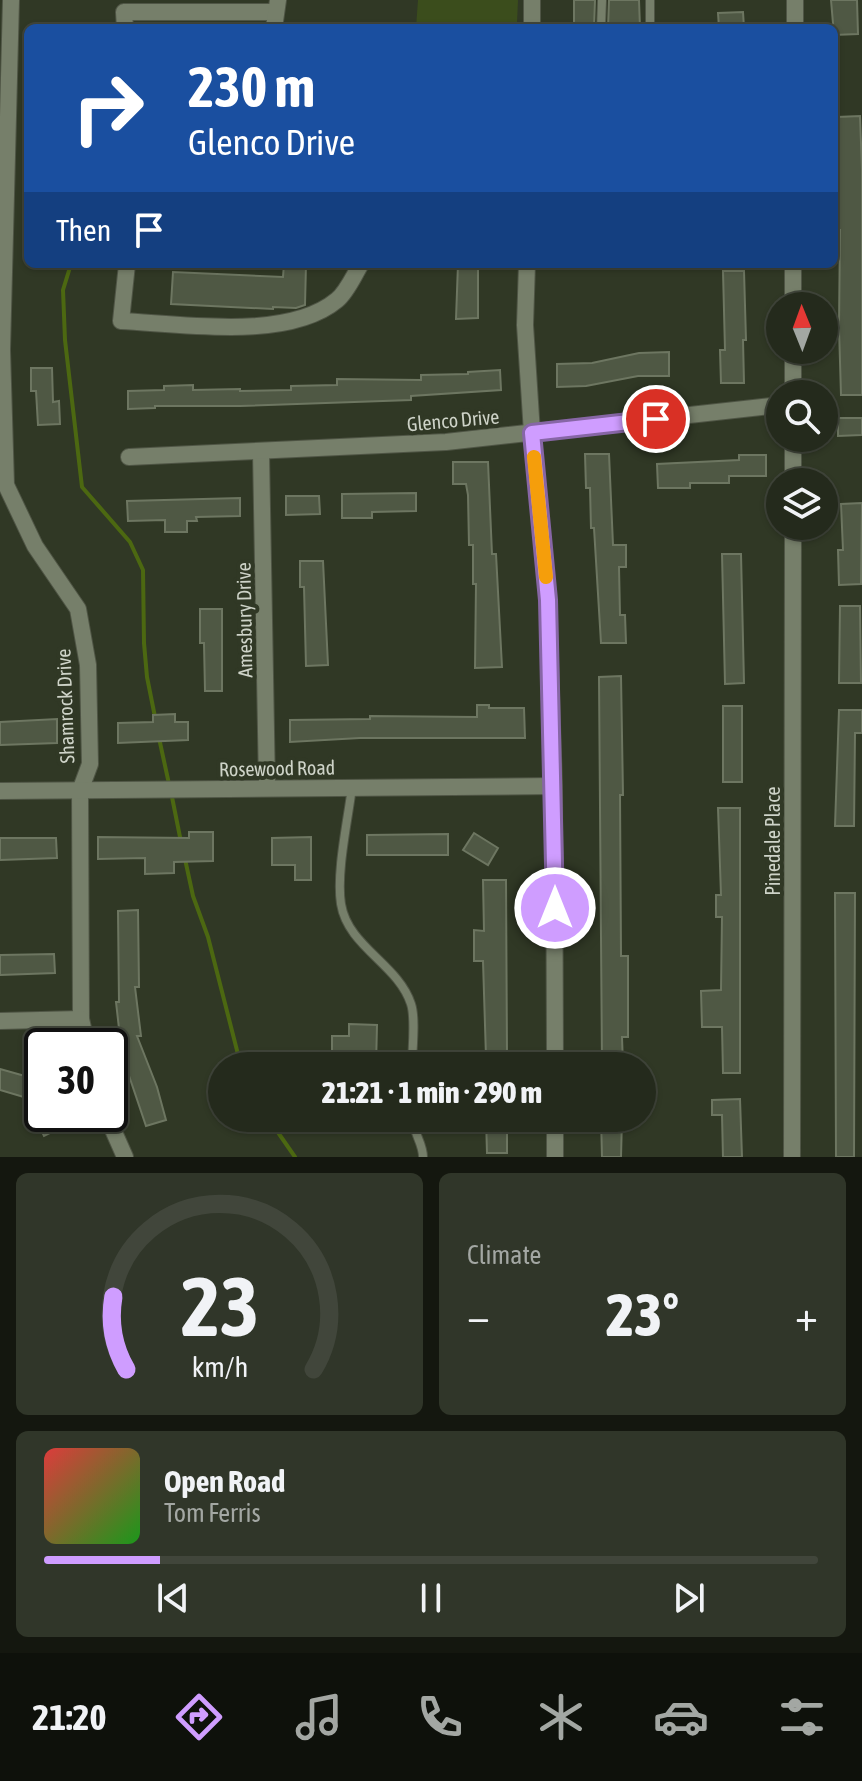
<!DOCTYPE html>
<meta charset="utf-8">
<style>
body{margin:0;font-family:"Asap Condensed",sans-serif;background:#303629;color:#f1f3f6;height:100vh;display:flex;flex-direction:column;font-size:30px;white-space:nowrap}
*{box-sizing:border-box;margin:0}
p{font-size:26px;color:#a3a7a3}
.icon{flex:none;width:44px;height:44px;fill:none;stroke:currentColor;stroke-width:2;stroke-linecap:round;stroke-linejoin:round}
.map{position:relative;height:1157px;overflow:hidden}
.drawer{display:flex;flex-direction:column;gap:16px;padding:16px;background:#14170f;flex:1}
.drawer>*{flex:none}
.banner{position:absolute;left:24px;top:24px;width:814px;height:244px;border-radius:12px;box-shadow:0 2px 6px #0004,0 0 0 2px #41463b;background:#1a4fa0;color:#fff;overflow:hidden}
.needle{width:52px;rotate:359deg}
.buttons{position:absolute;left:766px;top:292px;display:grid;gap:16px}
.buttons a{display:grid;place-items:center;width:72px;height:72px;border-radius:50%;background:#242a1c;box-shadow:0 2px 6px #0004,0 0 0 2px #41463b;font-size:40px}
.speed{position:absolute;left:24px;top:1028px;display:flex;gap:16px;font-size:40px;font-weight:700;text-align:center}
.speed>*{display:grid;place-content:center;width:104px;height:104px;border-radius:50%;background:#242a1c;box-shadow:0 2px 6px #0004,0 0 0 2px #41463b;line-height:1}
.speed .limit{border:4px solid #111;border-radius:12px;background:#fff;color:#111}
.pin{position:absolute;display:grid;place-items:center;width:68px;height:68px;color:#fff;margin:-34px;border:4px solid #fff;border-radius:50%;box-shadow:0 2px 8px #0007}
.me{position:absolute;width:88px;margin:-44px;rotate:0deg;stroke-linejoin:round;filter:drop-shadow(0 0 6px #0008)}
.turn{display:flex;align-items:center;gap:28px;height:168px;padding:0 32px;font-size:36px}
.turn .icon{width:104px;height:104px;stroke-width:2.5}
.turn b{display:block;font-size:56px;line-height:68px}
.then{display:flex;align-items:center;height:76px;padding:0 32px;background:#0003;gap:16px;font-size:30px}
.big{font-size:60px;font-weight:800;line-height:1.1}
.drawer .widget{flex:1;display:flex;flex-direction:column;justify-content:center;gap:12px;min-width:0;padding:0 28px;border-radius:12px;background:#303629}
.drawer .dial{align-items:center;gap:0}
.dial svg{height:208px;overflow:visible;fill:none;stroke:#41463b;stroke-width:7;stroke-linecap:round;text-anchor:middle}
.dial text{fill:#f1f3f6;stroke:none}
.song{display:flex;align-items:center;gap:24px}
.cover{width:96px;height:96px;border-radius:12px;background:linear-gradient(135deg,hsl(0 70% 55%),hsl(120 70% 35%))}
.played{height:8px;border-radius:4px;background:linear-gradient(90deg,#cf9dff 15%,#41463b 15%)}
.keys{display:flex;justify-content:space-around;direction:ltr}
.heat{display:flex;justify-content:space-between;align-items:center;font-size:44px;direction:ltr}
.drawer .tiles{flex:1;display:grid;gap:16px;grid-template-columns:1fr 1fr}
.widget:last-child{grid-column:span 2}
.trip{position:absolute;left:208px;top:1052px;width:448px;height:80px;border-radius:40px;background:#242a1c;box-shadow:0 2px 6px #0004,0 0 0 2px #41463b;font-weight:800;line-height:80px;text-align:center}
.dock{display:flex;height:128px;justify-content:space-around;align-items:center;background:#0e110b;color:#a3a7a3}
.dock .icon{width:56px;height:56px}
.dock .on{color:#cf9dff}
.dock b{font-size:36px;color:#f1f3f6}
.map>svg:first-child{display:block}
.green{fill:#3b4d1c}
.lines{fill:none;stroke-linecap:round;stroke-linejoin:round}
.stream{stroke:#4c6811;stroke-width:4}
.building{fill:#4f5844;stroke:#6d7661;stroke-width:2}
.service-casing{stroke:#4f5545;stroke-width:10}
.minor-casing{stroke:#4f5545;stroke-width:18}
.service{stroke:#767f6a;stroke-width:8}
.minor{stroke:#767f6a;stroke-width:16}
.route-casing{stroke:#8766a6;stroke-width:20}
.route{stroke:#cf9dff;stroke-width:14}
.slow{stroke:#f59e0b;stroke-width:14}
.labels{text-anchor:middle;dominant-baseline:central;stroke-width:8;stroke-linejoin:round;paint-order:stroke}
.street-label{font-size:20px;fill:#ced3c8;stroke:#303825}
</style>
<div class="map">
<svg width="862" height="1157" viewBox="0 0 862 1157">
<rect width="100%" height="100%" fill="#303825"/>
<path class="green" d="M 418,0 L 518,0 L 517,23 L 464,28 L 416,28 Z"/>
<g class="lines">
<g class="stream">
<path d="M 71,264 L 63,290 L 65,340 L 82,487 L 130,542 L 143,570 L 144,643 L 147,677 L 155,717"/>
<path d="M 159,738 L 169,784"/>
<path d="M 171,792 L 181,842"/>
<path d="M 185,859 L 193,896 L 208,937 L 241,1066"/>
<path d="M 268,1118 L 295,1157"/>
</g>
</g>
<g class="building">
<path d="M 574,0 L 595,0 L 594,28 L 574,28 Z"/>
<path d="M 609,0 L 639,0 L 640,28 L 608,28 Z"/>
<path d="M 831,0 L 857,0 L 858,34 L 834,35 Z"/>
<path d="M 743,12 L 744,28 L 719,28 L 718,13 Z"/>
<path d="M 860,116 L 862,170 L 862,395 L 841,395 L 839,328 L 840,230 L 834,230 L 834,203 L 839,203 L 837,117 Z"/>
<path d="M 284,264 L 306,264 L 305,305 L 296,308 L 273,307 L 273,309 L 171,304 L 173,272 L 283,277 Z"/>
<path d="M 458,264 L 478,264 L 478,318 L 456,319 Z"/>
<path d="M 723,271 L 744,271 L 746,340 L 743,340 L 744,383 L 721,383 L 720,350 L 725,350 Z"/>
<path d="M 669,352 L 669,376 L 638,376 L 586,386 L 557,387 L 557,364 L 592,363 L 639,353 Z"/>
<path d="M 31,368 L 52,368 L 53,402 L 59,401 L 60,424 L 38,425 L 36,391 L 31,391 Z"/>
<path d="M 500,370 L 501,390 L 411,396 L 411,400 L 240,406 L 155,406 L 155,408 L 128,409 L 128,391 L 164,390 L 164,386 L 193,385 L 193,390 L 240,389 L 240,391 L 291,390 L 291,386 L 337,385 L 337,379 L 421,380 L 421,375 L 468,374 L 468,372 Z"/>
<path d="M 838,418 L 862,418 L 862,435 L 838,436 Z"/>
<path d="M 585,454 L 609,454 L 613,545 L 626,545 L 626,567 L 619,567 L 620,615 L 625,615 L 626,643 L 601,643 L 594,528 L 591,528 L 590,488 L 586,488 Z"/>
<path d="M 739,455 L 766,455 L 766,476 L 729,476 L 729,483 L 690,483 L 690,488 L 658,488 L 657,464 L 739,460 Z"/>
<path d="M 453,462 L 488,462 L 492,554 L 496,554 L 502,667 L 475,668 L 476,584 L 473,584 L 473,545 L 469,545 L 468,495 L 466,484 L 453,484 Z"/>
<path d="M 416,493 L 416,511 L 372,512 L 372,518 L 342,518 L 342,494 Z"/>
<path d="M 286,496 L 319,496 L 320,514 L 286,515 Z"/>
<path d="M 240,498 L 240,516 L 196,517 L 197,521 L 187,521 L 187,532 L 165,532 L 165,520 L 128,521 L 127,501 Z"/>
<path d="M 862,503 L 861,584 L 839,585 L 838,550 L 843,550 L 841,504 Z"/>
<path d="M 722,554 L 741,554 L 744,683 L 725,684 Z"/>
<path d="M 300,561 L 323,561 L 328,665 L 306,666 L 304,587 L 300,587 Z"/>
<path d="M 840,606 L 860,606 L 861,683 L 839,683 Z"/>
<path d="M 200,609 L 222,609 L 222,691 L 205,691 L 204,643 L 200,643 Z"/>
<path d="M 621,676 L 623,795 L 620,795 L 621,956 L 628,956 L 628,1037 L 622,1037 L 623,1066 L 602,1066 L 599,677 Z"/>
<path d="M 477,705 L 489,705 L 489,708 L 524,708 L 525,738 L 360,738 L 290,742 L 290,720 L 370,719 L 370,716 L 477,717 Z"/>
<rect x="723" y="706" width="19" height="76"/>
<path d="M 839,710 L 862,710 L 862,733 L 855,733 L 854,826 L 835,826 Z"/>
<path d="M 175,714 L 175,722 L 188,722 L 188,740 L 118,743 L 118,723 L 153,722 L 153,715 Z"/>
<path d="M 57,719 L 57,743 L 0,745 L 0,722 Z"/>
<path d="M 718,808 L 740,808 L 740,1073 L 723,1073 L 722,1027 L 702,1027 L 701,991 L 721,990 L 722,917 L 716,917 L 716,895 L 721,895 Z"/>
<path d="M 189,832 L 213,832 L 213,861 L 174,862 L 174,873 L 145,874 L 145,858 L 98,859 L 98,837 L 189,838 Z"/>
<path d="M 474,833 L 498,848 L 488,865 L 463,850 Z"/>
<path d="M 448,834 L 448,855 L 367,855 L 367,835 Z"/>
<path d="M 311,837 L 311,880 L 295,880 L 295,865 L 272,865 L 272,838 Z"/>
<path d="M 0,838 L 56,838 L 57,858 L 0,860 Z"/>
<path d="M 483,880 L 506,880 L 507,1057 L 486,1057 L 483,961 L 474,961 L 474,930 L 484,931 Z"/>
<path d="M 835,893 L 855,893 L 854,1157 L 836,1157 Z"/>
<path d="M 138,910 L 139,987 L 135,987 L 141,1036 L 137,1036 L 157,1087 L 166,1120 L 146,1126 L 122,1055 L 116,1002 L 119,1002 L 118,911 Z"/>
<path d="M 54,954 L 55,973 L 0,975 L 0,955 Z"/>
<path d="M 349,1024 L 377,1025 L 376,1066 L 332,1066 L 332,1036 L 349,1036 Z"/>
<path d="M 0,1069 L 32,1078 L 27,1098 L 0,1090 Z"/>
<path d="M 740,1099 L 742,1157 L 723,1157 L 722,1115 L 712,1115 L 712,1100 Z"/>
<path d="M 41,1114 L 53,1114 L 60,1128 L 44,1136 L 35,1117 Z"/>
<path d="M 486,1118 L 507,1118 L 507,1153 L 487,1153 Z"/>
<path d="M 601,1118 L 622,1118 L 621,1157 L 602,1157 Z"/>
</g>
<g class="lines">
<g class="service-casing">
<g id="service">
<path d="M 601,28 L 602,0"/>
<path d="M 650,28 L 650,0"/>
<path d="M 352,787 C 348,820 336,872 341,904 C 348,947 398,964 411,1004 C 416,1019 412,1050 412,1066"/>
<path d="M 413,1118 C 413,1133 423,1143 423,1157"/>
</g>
</g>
<g class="minor-casing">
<g id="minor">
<path d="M 11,0 L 2,350 L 6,485 L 35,546 L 78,609 L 88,665 L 90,764 L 80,791 L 81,1019 L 87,1046"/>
<path d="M 125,28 L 124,12 L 276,12"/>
<path d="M 274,28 L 278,0"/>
<path d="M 532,28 L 532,0"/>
<path d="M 795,28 L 795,0"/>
<path d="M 127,264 L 121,321 C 182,324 288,341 337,300 C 347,292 354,275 361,264"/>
<path d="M 527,264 L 525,325 L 532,433 L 548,600 L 554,786 L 555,1066"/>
<path d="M 793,306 L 793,264"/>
<path d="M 793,394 L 793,350"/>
<path d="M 261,452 L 267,787"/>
<path d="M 129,457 L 446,442 L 780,405"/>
<path d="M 793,482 L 793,438"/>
<path d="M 0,791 L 554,786"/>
<path d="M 0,1021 L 81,1019"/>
<path d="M 106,1114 L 125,1157"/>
<path d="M 555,1157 L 555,1118"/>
<path d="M 792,1157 L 793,526"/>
</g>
</g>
<use href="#service" class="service"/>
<use href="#minor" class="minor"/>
</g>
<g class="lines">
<g class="route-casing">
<path id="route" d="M 555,908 L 548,600 L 532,433 L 656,419"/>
</g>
<use href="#route" class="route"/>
<path class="slow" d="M 534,457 L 546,577"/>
</g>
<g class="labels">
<g class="street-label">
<text transform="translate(453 420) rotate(-5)">Glenco Drive</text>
<text transform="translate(244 620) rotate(-91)">Amesbury Drive</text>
<text transform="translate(65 706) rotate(-92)">Shamrock Drive</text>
<text transform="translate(277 768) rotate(-1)">Rosewood Road</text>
<text transform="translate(772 841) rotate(-90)">Pinedale Place</text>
</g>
</g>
</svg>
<div class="buttons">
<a><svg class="needle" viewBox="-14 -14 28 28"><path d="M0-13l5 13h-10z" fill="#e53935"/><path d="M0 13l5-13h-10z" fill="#a3a7a3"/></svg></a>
<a><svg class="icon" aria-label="search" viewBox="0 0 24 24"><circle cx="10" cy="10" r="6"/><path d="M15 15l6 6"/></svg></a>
<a><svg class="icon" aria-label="layers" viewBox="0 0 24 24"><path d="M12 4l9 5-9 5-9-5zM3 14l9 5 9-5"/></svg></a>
</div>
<div class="speed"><div class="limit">30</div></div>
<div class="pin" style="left:656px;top:419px;background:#d93025"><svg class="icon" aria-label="arrive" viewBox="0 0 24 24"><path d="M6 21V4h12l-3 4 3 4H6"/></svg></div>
<svg class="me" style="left:555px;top:908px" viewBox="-20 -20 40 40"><circle r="17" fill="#cf9dff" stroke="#fff" stroke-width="3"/><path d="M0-11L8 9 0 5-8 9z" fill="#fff"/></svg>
<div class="trip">21:21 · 1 min · 290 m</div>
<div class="banner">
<div class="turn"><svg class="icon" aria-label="right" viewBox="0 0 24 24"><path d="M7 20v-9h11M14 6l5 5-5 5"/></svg><div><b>230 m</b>Glenco Drive</div></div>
<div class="then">Then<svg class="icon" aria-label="arrive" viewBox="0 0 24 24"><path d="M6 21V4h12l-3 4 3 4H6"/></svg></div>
</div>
</div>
<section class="drawer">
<div class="tiles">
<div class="widget dial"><svg viewBox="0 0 100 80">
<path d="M14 69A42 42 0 1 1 86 69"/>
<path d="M14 69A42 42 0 0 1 9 41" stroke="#cf9dff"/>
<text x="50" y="56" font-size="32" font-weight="700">23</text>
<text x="50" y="72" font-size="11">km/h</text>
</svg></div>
<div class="widget"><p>Climate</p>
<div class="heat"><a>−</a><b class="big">23°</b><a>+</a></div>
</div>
<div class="widget">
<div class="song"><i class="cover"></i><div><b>Open Road</b><p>Tom Ferris</p></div></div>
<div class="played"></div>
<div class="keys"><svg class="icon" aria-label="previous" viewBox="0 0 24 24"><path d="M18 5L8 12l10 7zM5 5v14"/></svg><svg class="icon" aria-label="pause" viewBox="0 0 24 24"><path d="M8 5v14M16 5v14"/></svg><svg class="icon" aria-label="next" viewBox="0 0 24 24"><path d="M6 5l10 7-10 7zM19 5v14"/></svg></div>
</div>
</div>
</section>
<nav class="dock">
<b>21:20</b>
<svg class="icon on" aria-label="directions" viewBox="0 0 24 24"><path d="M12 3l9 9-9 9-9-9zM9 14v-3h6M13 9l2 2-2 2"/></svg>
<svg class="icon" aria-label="music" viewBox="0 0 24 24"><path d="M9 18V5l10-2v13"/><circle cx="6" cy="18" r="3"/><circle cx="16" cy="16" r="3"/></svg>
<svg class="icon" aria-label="phone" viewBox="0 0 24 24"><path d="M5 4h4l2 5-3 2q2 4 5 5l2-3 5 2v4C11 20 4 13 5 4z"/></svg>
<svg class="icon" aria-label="climate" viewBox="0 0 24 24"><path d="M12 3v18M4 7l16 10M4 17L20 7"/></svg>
<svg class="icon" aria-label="car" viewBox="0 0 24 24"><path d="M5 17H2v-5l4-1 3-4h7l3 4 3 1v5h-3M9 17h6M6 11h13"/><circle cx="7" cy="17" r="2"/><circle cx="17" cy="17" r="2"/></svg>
<svg class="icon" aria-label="filters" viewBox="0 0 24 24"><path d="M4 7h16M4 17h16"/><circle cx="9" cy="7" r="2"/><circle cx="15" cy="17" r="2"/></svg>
</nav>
